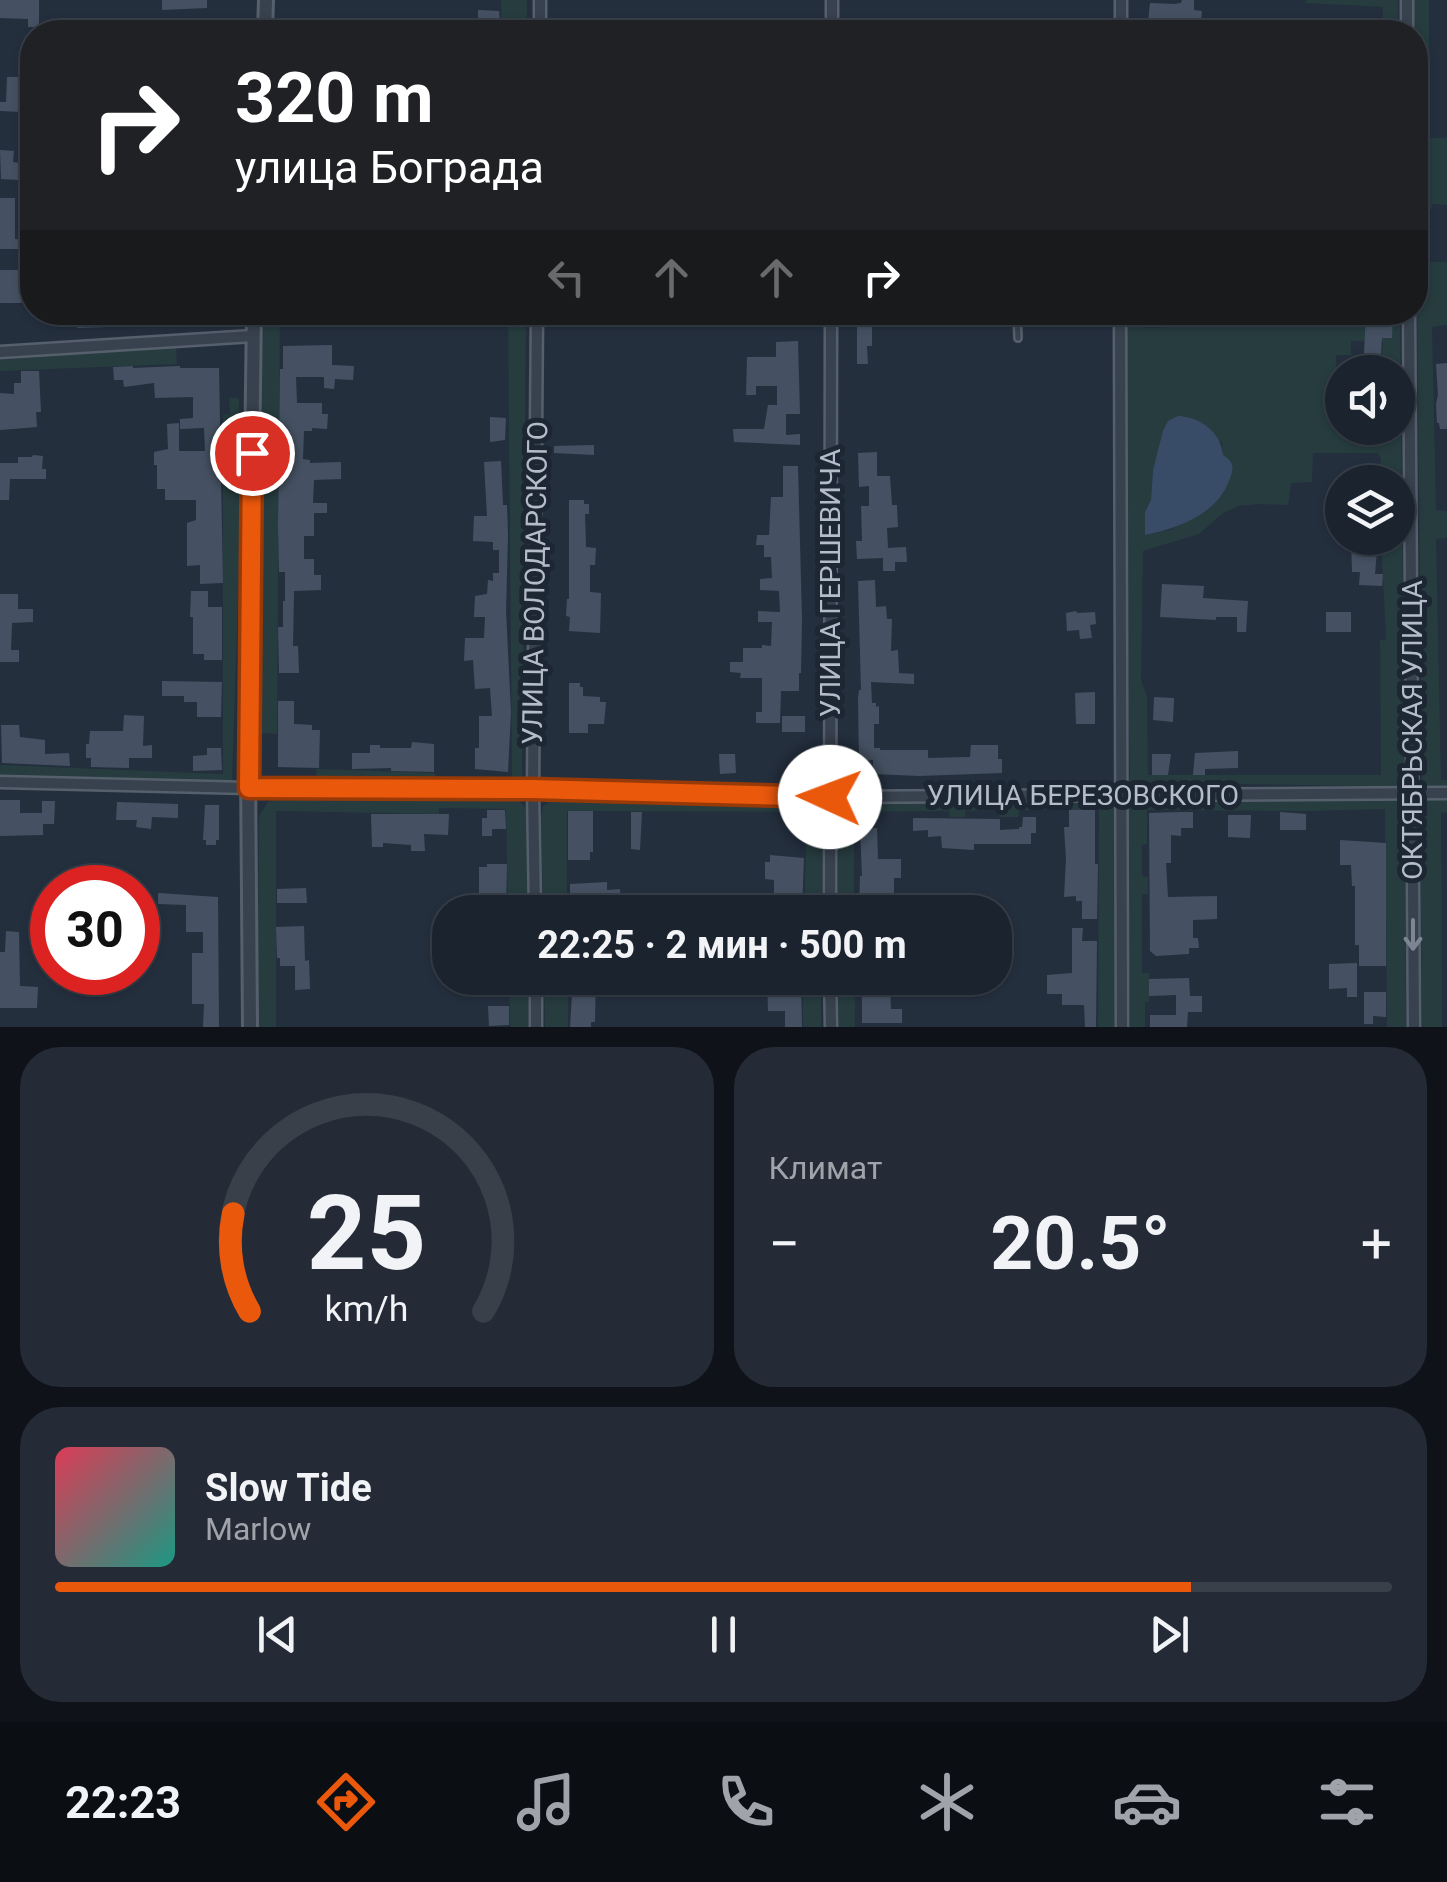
<!DOCTYPE html>
<html lang="ru">
<meta charset="utf-8">
<style>
body{margin:0;font-family:Roboto,sans-serif;background:#242b36;color:#f1f3f6;height:100vh;display:flex;flex-direction:column;font-size:38px;white-space:nowrap}
*{box-sizing:border-box;margin:0}
p{font-size:32px;color:#a0a4aa}
.icon{flex:none;width:55px;height:55px;fill:none;stroke:currentColor;stroke-width:2;stroke-linecap:round;stroke-linejoin:round}
.map{position:relative;height:1027px;overflow:hidden}
.drawer{display:flex;flex-direction:column;gap:20px;padding:20px;background:#0f1319;flex:1}
.drawer>*{flex:none}
.top-card{position:absolute;left:20px;top:20px;width:1408px;height:305px;border-radius:40px;box-shadow:0 2px 8px #0004,0 0 0 2px #39404a;background:#202124;color:#fff;overflow:hidden}
.tools{position:absolute;left:1325px;top:355px;display:grid;gap:20px}
.tools a{display:grid;place-items:center;width:90px;height:90px;border-radius:50%;background:#1b232e;box-shadow:0 2px 8px #0004,0 0 0 2px #39404a;font-size:50px}
.speed{position:absolute;left:30px;top:865px;display:flex;gap:20px;font-size:50px;font-weight:700;text-align:center}
.speed>*{display:grid;place-content:center;width:130px;height:130px;border-radius:50%;background:#1b232e;box-shadow:0 2px 8px #0004,0 0 0 2px #39404a;line-height:1}
.speed .limit{border:15px solid #d22;background:#fff;color:#111}
.pin{position:absolute;display:grid;place-items:center;width:85px;height:85px;color:#fff;margin:-42px;border:5px solid #fff;border-radius:50%;box-shadow:0 2px 10px #0007}
.me{position:absolute;width:110px;margin:-55px;rotate:272deg;stroke-linejoin:round;filter:drop-shadow(0 0 8px #0008)}
.turn{display:flex;align-items:center;gap:35px;height:210px;padding:0 50px;font-size:45px}
.turn .icon{width:130px;height:130px;stroke-width:2.5}
.turn b{display:block;font-size:70px;line-height:85px}
.lanes{display:flex;align-items:center;height:95px;padding:0 50px;background:#0003;justify-content:center;gap:50px;direction:ltr}
.lanes .off{opacity:.35}
.big{font-size:75px;font-weight:700;line-height:1.1}
.drawer .widget{flex:1;display:flex;flex-direction:column;justify-content:center;gap:15px;min-width:0;padding:0 35px;border-radius:40px;background:#242b36}
.drawer .dial{align-items:center;gap:0}
.dial svg{height:260px;overflow:visible;fill:none;stroke:#39404a;stroke-width:7;stroke-linecap:round;text-anchor:middle}
.dial text{fill:#f1f3f6;stroke:none}
.song{display:flex;align-items:center;gap:30px}
.cover{width:120px;height:120px;border-radius:15px;background:linear-gradient(135deg,hsl(350 70% 55%),hsl(170 70% 35%))}
.played{height:10px;border-radius:5px;background:linear-gradient(90deg,#ea580c 85%,#39404a 85%)}
.keys{display:flex;justify-content:space-around;direction:ltr}
.heat{display:flex;justify-content:space-between;align-items:center;font-size:55px;direction:ltr}
.drawer .tiles{flex:1;display:grid;gap:20px;grid-template-columns:1fr 1fr}
.widget:last-child{grid-column:span 2}
.trip{position:absolute;left:432px;top:895px;width:580px;height:100px;border-radius:40px;background:#1b232e;box-shadow:0 2px 8px #0004,0 0 0 2px #39404a;font-weight:700;line-height:100px;text-align:center}
.dock{display:flex;height:160px;justify-content:space-around;align-items:center;background:#0b0e12;color:#a0a4aa}
.dock .icon{width:70px;height:70px}
.dock .on{color:#ea580c}
.dock b{font-size:45px;color:#f1f3f6}
.map>svg:first-child{display:block}
.green{fill:#263c3f;fill-rule:evenodd}
.water{fill:#394c67}
.building{fill:#455162}
.lines{fill:none;stroke-linecap:round;stroke-linejoin:round}
.service-casing{stroke:#565f6c;stroke-width:10}
.minor-casing{stroke:#565f6c;stroke-width:15}
.tertiary-casing{stroke:#565f6c;stroke-width:18}
.service{stroke:#38414e;stroke-width:5}
.minor{stroke:#38414e;stroke-width:10}
.tertiary{stroke:#38414e;stroke-width:12}
.oneway{stroke:#7c8592}
.route-casing{stroke:#983908;stroke-width:25}
.route{stroke:#ea580c;stroke-width:18}
.labels{text-anchor:middle;dominant-baseline:central;stroke-width:10;stroke-linejoin:round;paint-order:stroke}
.street-label{font-size:28px;fill:#b4bcc9;stroke:#1d2633}
</style>
<div class="map">
<svg width="1447" height="1027" viewBox="0 0 1447 1027">
<rect width="100%" height="100%" fill="#242f3e"/>
<g class="green">
<path d="M 501,0 L 527,0 L 527,32 L 502,32 Z"/>
<path d="M 1306,0 L 1398,0 L 1398,32 L 1383,32 L 1383,7 L 1306,3 Z"/>
<path d="M 1414,0 L 1429,0 L 1429,87 L 1426,88 L 1428,138 L 1447,138 L 1447,205 L 1432,204 L 1432,209 L 1425,210 L 1426,262 L 1447,262 L 1447,325 L 1432,327 L 1436,510 L 1447,511 L 1447,538 L 1436,539 L 1441,780 L 1447,780 L 1447,788 L 1422,788 Z"/>
<path d="M 280,312 L 277,734 L 260,733 L 260,417 L 264,313 Z"/>
<path d="M 508,313 L 526,313 L 522,779 L 519,784 L 514,787 L 434,786 L 317,779 L 316,769 L 435,773 L 436,778 L 512,778 Z"/>
<path d="M 1121,313 L 1145,313 L 1146,328 L 1218,325 L 1219,313 L 1400,313 L 1405,787 L 1130,782 ZM 1351,341 L 1383,342 L 1380,367 L 1336,367 L 1336,355 L 1351,355 ZM 1342,372 L 1398,372 L 1398,428 L 1342,428 ZM 1222,442 L 1223,455 L 1197,516 L 1169,530 L 1146,535 L 1145,512 L 1151,500 L 1153,470 L 1158,453 ZM 1313,453 L 1378,453 L 1381,458 L 1379,482 L 1398,482 L 1398,538 L 1381,538 L 1386,640 L 1380,640 L 1381,775 L 1148,775 L 1147,696 L 1141,680 L 1143,551 L 1199,534 L 1223,513 L 1239,506 L 1259,504 L 1288,505 L 1291,483 L 1312,482 Z"/>
<path d="M 176,346 L 177,364 L 0,371 L 0,360 Z"/>
<path d="M 229,398 L 239,398 L 239,566 L 232,783 L 0,777 L 0,765 L 223,774 L 223,415 L 230,414 Z"/>
<path d="M 278,799 L 512,799 C 521,802 525,804 528,814 L 531,912 L 508,912 L 506,809 L 439,808 L 439,814 L 276,811 L 276,1027 L 257,1027 L 259,816 L 268,802 Z"/>
<path d="M 587,799 L 818,804 L 823,809 L 822,912 L 804,912 L 806,852 L 804,812 L 567,811 L 567,912 L 543,912 L 541,818 L 543,806 L 553,800 Z"/>
<path d="M 1102,799 L 1109,800 L 1114,805 L 1116,1027 L 1098,1027 L 1099,809 L 1019,810 L 1018,817 L 999,817 L 999,810 L 965,811 L 965,817 L 950,817 L 949,811 L 854,812 L 854,912 L 838,912 L 838,813 L 839,808 L 845,802 L 1049,802 Z"/>
<path d="M 1138,799 L 1405,800 L 1406,1027 L 1387,1027 L 1385,809 L 1308,811 L 1147,810 L 1147,844 L 1142,845 L 1142,876 L 1148,877 L 1148,894 L 1142,894 L 1142,973 L 1149,973 L 1149,1002 L 1145,1002 L 1145,1027 L 1130,1027 L 1127,813 L 1129,808 Z"/>
<path d="M 1447,799 L 1447,812 L 1441,813 L 1442,1027 L 1422,1027 L 1420,800 Z"/>
<path d="M 509,978 L 532,978 L 533,1027 L 510,1027 Z"/>
<path d="M 544,978 L 568,978 L 568,1027 L 545,1027 Z"/>
<rect x="803" y="978" width="18" height="49"/>
<rect x="838" y="978" width="17" height="49"/>
</g>
<path class="water" d="M 1178,416 C 1200,417 1221,432 1223,455 C 1235,463 1234,468 1229,481 C 1217,514 1177,529 1145,535 L 1145,512 L 1151,500 L 1153,470 L 1163,431 L 1168,421 Z"/>
<g class="building">
<path d="M 0,0 L 39,0 L 39,27 L 28,27 L 28,19 L 0,18 Z"/>
<path d="M 162,0 L 207,0 L 207,8 L 162,10 Z"/>
<path d="M 1182,0 L 1194,0 L 1194,10 L 1202,11 L 1201,21 L 1184,20 L 1184,25 L 1180,24 L 1179,32 L 1147,32 L 1150,3 L 1175,4 L 1181,3 Z"/>
<path d="M 478,10 L 499,11 L 501,32 L 456,31 L 456,21 L 478,20 Z"/>
<path d="M 7,77 L 32,77 L 32,92 L 23,91 L 22,112 L 0,111 L 0,102 L 6,102 Z"/>
<path d="M 0,150 L 14,151 L 13,162 L 32,164 L 32,191 L 20,190 L 20,180 L 1,179 Z"/>
<path d="M 0,198 L 15,198 L 15,239 L 30,240 L 30,255 L 18,255 L 18,249 L 0,249 Z"/>
<path d="M 0,270 L 22,270 L 23,301 L 21,303 L 0,303 Z"/>
<path d="M 76,312 L 154,312 L 159,314 L 159,323 L 107,323 L 108,327 L 77,328 Z"/>
<rect x="483" y="312" width="22" height="15"/>
<path d="M 1366,312 L 1393,312 L 1392,338 L 1382,338 L 1381,354 L 1364,353 Z"/>
<path d="M 857,320 L 872,320 L 872,346 L 867,346 L 868,364 L 857,364 Z"/>
<path d="M 798,341 L 800,414 L 786,414 L 786,435 L 800,434 L 800,445 L 734,442 L 733,429 L 764,429 L 768,405 L 777,405 L 777,386 L 756,386 L 756,395 L 746,395 L 747,357 L 776,357 L 776,342 Z"/>
<path d="M 332,345 L 332,365 L 354,366 L 353,380 L 335,379 L 334,389 L 324,388 L 324,377 L 296,377 L 297,403 L 322,403 L 322,414 L 328,414 L 327,429 L 312,428 L 312,431 L 304,431 L 303,459 L 310,460 L 310,463 L 341,462 L 341,479 L 314,480 L 313,503 L 327,503 L 327,513 L 314,513 L 314,536 L 304,536 L 304,559 L 314,559 L 314,575 L 321,575 L 321,590 L 294,591 L 293,646 L 298,646 L 299,673 L 279,673 L 278,627 L 283,627 L 283,601 L 285,601 L 285,572 L 279,572 L 278,526 L 280,369 L 283,369 L 283,346 Z"/>
<path d="M 1447,363 L 1447,429 L 1440,429 L 1439,423 L 1437,423 L 1436,404 L 1438,395 L 1436,364 Z"/>
<path d="M 133,366 L 133,368 L 180,366 L 180,368 L 219,368 L 223,583 L 200,584 L 200,565 L 187,566 L 187,523 L 196,520 L 196,500 L 165,500 L 165,489 L 157,489 L 157,465 L 154,465 L 154,452 L 168,449 L 167,424 L 179,423 L 179,451 L 205,451 L 204,428 L 180,429 L 180,419 L 193,418 L 193,397 L 155,398 L 154,383 L 124,387 L 123,380 L 114,380 L 113,367 Z"/>
<path d="M 21,371 L 39,371 L 41,412 L 36,412 L 37,427 L 0,430 L 0,393 L 14,394 L 14,383 L 21,383 Z"/>
<path d="M 490,417 L 506,418 L 505,440 L 490,442 Z"/>
<path d="M 594,445 L 594,455 L 554,453 L 554,446 Z"/>
<path d="M 877,452 L 877,476 L 890,476 L 892,505 L 897,505 L 898,527 L 887,528 L 888,548 L 906,547 L 907,562 L 895,562 L 895,571 L 883,571 L 883,558 L 857,559 L 856,541 L 862,541 L 861,506 L 869,506 L 869,486 L 859,487 L 858,453 Z"/>
<path d="M 33,455 L 43,456 L 42,469 L 46,469 L 46,479 L 10,479 L 9,500 L 0,500 L 0,463 L 18,463 L 18,457 L 32,457 Z"/>
<path d="M 501,461 L 503,505 L 507,505 L 508,536 L 506,611 L 511,712 L 508,772 L 475,769 L 475,748 L 479,748 L 479,716 L 492,716 L 490,688 L 475,689 L 473,660 L 464,661 L 465,638 L 484,638 L 485,617 L 474,617 L 475,596 L 487,594 L 488,580 L 493,581 L 493,573 L 499,573 L 499,550 L 493,550 L 493,542 L 473,541 L 474,516 L 487,516 L 484,462 Z"/>
<path d="M 783,466 L 798,466 L 802,620 L 801,673 L 799,673 L 799,691 L 781,691 L 780,723 L 756,723 L 756,712 L 762,712 L 762,678 L 740,678 L 741,673 L 730,672 L 730,662 L 743,662 L 743,648 L 762,648 L 762,645 L 771,646 L 772,622 L 758,622 L 758,611 L 780,612 L 779,591 L 760,590 L 760,579 L 772,578 L 771,557 L 764,557 L 764,545 L 756,545 L 757,535 L 769,535 L 771,497 L 783,497 Z"/>
<path d="M 569,500 L 584,500 L 584,504 L 589,504 L 589,514 L 585,514 L 586,547 L 596,548 L 595,565 L 590,565 L 590,592 L 601,593 L 600,633 L 569,631 L 570,617 L 566,616 L 567,599 L 569,599 Z"/>
<path d="M 1351,539 L 1378,539 L 1375,574 L 1383,574 L 1382,586 L 1359,585 L 1360,572 L 1352,572 Z"/>
<path d="M 875,580 L 876,607 L 886,606 L 887,619 L 892,619 L 891,651 L 898,650 L 899,673 L 914,674 L 914,684 L 871,682 L 872,703 L 876,703 L 876,707 L 879,706 L 879,724 L 874,724 L 874,748 L 880,748 L 880,750 L 928,750 L 928,758 L 970,757 L 971,745 L 998,745 L 998,759 L 1002,759 L 1002,773 L 919,776 L 873,774 L 873,760 L 859,761 L 858,699 L 859,690 L 861,690 L 858,581 Z"/>
<path d="M 1162,584 L 1204,586 L 1203,598 L 1248,601 L 1246,632 L 1237,632 L 1237,617 L 1216,617 L 1216,620 L 1160,617 Z"/>
<path d="M 191,591 L 208,591 L 208,607 L 222,607 L 222,660 L 204,660 L 204,654 L 193,654 L 193,617 L 190,617 Z"/>
<path d="M 0,594 L 18,594 L 18,609 L 33,609 L 33,622 L 12,623 L 11,650 L 19,650 L 19,662 L 0,662 Z"/>
<path d="M 1076,611 L 1077,613 L 1095,612 L 1096,624 L 1090,625 L 1092,638 L 1080,639 L 1079,630 L 1067,631 L 1066,613 Z"/>
<rect x="1326" y="612" width="25" height="20"/>
<path d="M 162,681 L 222,682 L 221,717 L 197,717 L 197,702 L 184,702 L 184,696 L 162,696 Z"/>
<path d="M 569,683 L 580,683 L 580,687 L 583,687 L 583,696 L 600,697 L 600,702 L 606,702 L 604,724 L 588,724 L 588,733 L 569,733 Z"/>
<path d="M 1095,692 L 1095,724 L 1076,724 L 1075,693 Z"/>
<path d="M 1154,697 L 1174,698 L 1173,722 L 1153,720 Z"/>
<path d="M 278,701 L 294,701 L 294,724 L 312,725 L 312,730 L 320,730 L 319,768 L 278,767 Z"/>
<path d="M 124,715 L 144,716 L 143,746 L 152,745 L 152,758 L 129,758 L 129,768 L 91,767 L 91,758 L 86,758 L 86,744 L 89,744 L 90,731 L 123,731 Z"/>
<rect x="782" y="716" width="23" height="16"/>
<path d="M 1,725 L 19,725 L 20,737 L 45,740 L 45,754 L 69,753 L 70,766 L 2,763 Z"/>
<path d="M 412,742 L 434,744 L 434,772 L 391,771 L 391,768 L 352,769 L 352,753 L 370,753 L 370,745 L 380,745 L 380,748 L 411,748 Z"/>
<path d="M 207,748 L 221,748 L 222,770 L 193,771 L 193,756 L 207,755 Z"/>
<path d="M 1238,751 L 1238,768 L 1205,769 L 1205,775 L 1193,775 L 1195,753 Z"/>
<path d="M 719,754 L 735,754 L 736,773 L 720,774 Z"/>
<path d="M 1152,754 L 1171,754 L 1168,775 L 1152,775 Z"/>
<path d="M 0,800 L 20,800 L 20,813 L 42,813 L 42,801 L 55,801 L 54,824 L 43,824 L 43,835 L 0,836 Z"/>
<path d="M 117,802 L 178,804 L 178,818 L 152,817 L 151,829 L 136,827 L 137,820 L 116,820 Z"/>
<path d="M 205,805 L 219,805 L 219,840 L 216,840 L 216,845 L 206,845 L 206,840 L 203,840 Z"/>
<path d="M 1095,809 L 1095,864 L 1098,864 L 1097,919 L 1082,919 L 1082,901 L 1076,901 L 1076,896 L 1064,897 L 1066,859 L 1064,827 L 1069,827 L 1069,810 Z"/>
<path d="M 487,810 L 505,810 L 506,829 L 492,829 L 492,836 L 482,836 L 482,818 L 487,818 Z"/>
<path d="M 568,811 L 593,811 L 593,852 L 590,852 L 590,860 L 568,860 Z"/>
<path d="M 631,812 L 642,812 L 640,850 L 631,849 Z"/>
<path d="M 1180,812 L 1193,812 L 1193,828 L 1181,828 L 1181,836 L 1171,835 L 1171,863 L 1166,863 L 1168,897 L 1217,896 L 1217,919 L 1193,920 L 1193,938 L 1198,938 L 1199,948 L 1189,948 L 1189,954 L 1156,956 L 1150,951 L 1149,813 Z"/>
<path d="M 1280,812 L 1306,814 L 1306,830 L 1280,830 Z"/>
<path d="M 371,814 L 449,814 L 448,835 L 424,834 L 425,851 L 411,851 L 411,845 L 383,843 L 383,847 L 372,847 Z"/>
<path d="M 1228,815 L 1251,815 L 1250,838 L 1228,837 Z"/>
<path d="M 1023,817 L 1036,817 L 1036,833 L 1031,833 L 1031,844 L 974,844 L 974,850 L 942,848 L 941,836 L 928,837 L 928,830 L 913,831 L 913,818 L 1000,819 L 1000,830 L 1019,829 L 1019,827 L 1022,827 Z"/>
<path d="M 877,828 L 878,859 L 901,859 L 901,878 L 894,878 L 894,912 L 859,912 L 860,876 L 862,876 L 860,829 Z"/>
<path d="M 1340,840 L 1386,843 L 1386,966 L 1359,966 L 1359,945 L 1355,945 L 1355,886 L 1352,886 L 1351,865 L 1340,865 Z"/>
<path d="M 770,855 L 804,858 L 802,912 L 750,910 L 750,901 L 774,902 L 774,880 L 765,879 L 765,862 L 770,862 Z"/>
<path d="M 487,864 L 507,864 L 506,912 L 487,912 L 487,895 L 479,895 L 479,867 L 487,867 Z"/>
<path d="M 607,882 L 607,890 L 620,889 L 622,912 L 586,912 L 586,903 L 570,903 L 570,884 Z"/>
<path d="M 306,888 L 307,903 L 277,903 L 277,889 Z"/>
<path d="M 158,893 L 218,897 L 219,1027 L 203,1027 L 204,1004 L 192,1004 L 192,953 L 203,953 L 203,932 L 186,932 L 186,905 L 158,904 Z"/>
<path d="M 304,926 L 305,961 L 309,960 L 310,989 L 295,990 L 295,966 L 280,966 L 280,958 L 277,958 L 276,927 Z"/>
<path d="M 1072,928 L 1083,928 L 1082,941 L 1097,941 L 1096,1027 L 1085,1027 L 1084,1005 L 1062,1005 L 1062,994 L 1047,994 L 1047,975 L 1072,973 Z"/>
<path d="M 6,931 L 19,932 L 20,986 L 38,987 L 37,1008 L 0,1008 L 0,952 L 5,952 Z"/>
<path d="M 1357,963 L 1357,997 L 1347,997 L 1347,988 L 1329,989 L 1329,964 Z"/>
<path d="M 573,978 L 596,978 L 595,1022 L 591,1022 L 591,1027 L 570,1027 Z"/>
<path d="M 867,978 L 900,978 L 900,987 L 890,988 L 891,1009 L 902,1009 L 902,1023 L 862,1023 L 862,992 L 867,992 Z"/>
<path d="M 1189,978 L 1190,996 L 1202,996 L 1202,1012 L 1188,1012 L 1187,1027 L 1150,1027 L 1150,1015 L 1176,1015 L 1176,995 L 1149,996 L 1149,979 Z"/>
<path d="M 767,979 L 801,979 L 802,1027 L 785,1027 L 785,1011 L 768,1011 Z"/>
<path d="M 1364,992 L 1386,992 L 1386,1017 L 1373,1016 L 1373,1024 L 1364,1024 Z"/>
<path d="M 488,1006 L 509,1006 L 509,1025 L 489,1026 Z"/>
</g>
<g class="lines">
<g class="service-casing">
<path id="service" d="M 1017,312 L 1018,338"/>
</g>
<g class="minor-casing">
<g id="minor">
<path d="M 1407,0 L 1407,32"/>
<path d="M 540,32 L 540,0"/>
<path d="M 832,32 L 832,0"/>
<path d="M 1121,32 L 1121,0"/>
<path d="M 1120,312 L 1122,1027"/>
<path d="M 1409,312 L 1414,1027"/>
<path d="M 0,352 L 253,336"/>
<path d="M 0,782 L 249,788 L 533,789 L 830,797 L 1447,793"/>
<path d="M 535,912 L 533,789 L 537,312"/>
<path d="M 830,912 L 831,312"/>
<path d="M 536,978 L 536,1027"/>
<path d="M 830,978 L 831,1027"/>
</g>
</g>
<g class="tertiary-casing">
<g id="tertiary">
<path d="M 265,32 L 266,0"/>
<path d="M 250,1027 L 248,766 L 254,312"/>
</g>
</g>
<use href="#service" class="service"/>
<use href="#minor" class="minor"/>
<use href="#tertiary" class="tertiary"/>
</g>
<defs><path id="oneway-shaft" d="M-6 0H5M1.5-3L5.5 0L1.5 3" fill="none" stroke-width="1.6" stroke-linecap="round" stroke-linejoin="round" transform="scale(2.5)"/></defs>
<use class="oneway" href="#oneway-shaft" transform="translate(1413 935) rotate(90)"/>
<g class="lines">
<g class="route-casing">
<path id="route" d="M 252,453 L 249,788 L 532,789 L 830,797"/>
</g>
<use href="#route" class="route"/>
</g>
<g class="labels">
<g class="street-label">
<text transform="translate(535 583) rotate(-89)">УЛИЦА ВОЛОДАРСКОГО</text>
<text transform="translate(830 583) rotate(-90)">УЛИЦА ГЕРШЕВИЧА</text>
<text transform="translate(1412 730) rotate(-90)">ОКТЯБРЬСКАЯ УЛИЦА</text>
<text x="1083" y="795">УЛИЦА БЕРЕЗОВСКОГО</text>
</g>
</g>
</svg>
<div class="tools">
<a><svg class="icon" aria-label="sound" viewBox="0 0 24 24"><path d="M4 9h4l5-4v14l-5-4H4zM17 9q2 3 0 6"/></svg></a>
<a><svg class="icon" aria-label="layers" viewBox="0 0 24 24"><path d="M12 4l9 5-9 5-9-5zM3 14l9 5 9-5"/></svg></a>
</div>
<div class="speed"><div class="limit">30</div></div>
<div class="pin" style="left:252px;top:453px;background:#d93025"><svg class="icon" aria-label="arrive" viewBox="0 0 24 24"><path d="M6 21V4h12l-3 4 3 4H6"/></svg></div>
<svg class="me" style="left:830px;top:797px" viewBox="-20 -20 40 40"><circle r="19" fill="#fff"/><path d="M0-13L10 11 0 6-10 11z" fill="#ea580c"/></svg>
<div class="trip">22:25 · 2 мин · 500 m</div>
<div class="top-card">
<div class="turn"><svg class="icon" aria-label="right" viewBox="0 0 24 24"><path d="M7 20v-9h11M14 6l5 5-5 5"/></svg><div><b>320 m</b>улица Бограда</div></div>
<div class="lanes"><svg class="icon off" aria-label="left" viewBox="0 0 24 24"><path d="M17 20v-9H6M10 6l-5 5 5 5"/></svg><svg class="icon off" aria-label="ahead" viewBox="0 0 24 24"><path d="M12 20V5M6 11l6-6 6 6"/></svg><svg class="icon off" aria-label="ahead" viewBox="0 0 24 24"><path d="M12 20V5M6 11l6-6 6 6"/></svg><svg class="icon" aria-label="right" viewBox="0 0 24 24"><path d="M7 20v-9h11M14 6l5 5-5 5"/></svg></div>
</div>
</div>
<section class="drawer">
<div class="tiles">
<div class="widget dial"><svg viewBox="0 0 100 80">
<path d="M14 69A42 42 0 1 1 86 69"/>
<path d="M14 69A42 42 0 0 1 9 39" stroke="#ea580c"/>
<text x="50" y="56" font-size="32" font-weight="700">25</text>
<text x="50" y="72" font-size="11">km/h</text>
</svg></div>
<div class="widget"><p>Климат</p>
<div class="heat"><a>−</a><b class="big">20.5°</b><a>+</a></div>
</div>
<div class="widget">
<div class="song"><i class="cover"></i><div><b>Slow Tide</b><p>Marlow</p></div></div>
<div class="played"></div>
<div class="keys"><svg class="icon" aria-label="previous" viewBox="0 0 24 24"><path d="M18 5L8 12l10 7zM5 5v14"/></svg><svg class="icon" aria-label="pause" viewBox="0 0 24 24"><path d="M8 5v14M16 5v14"/></svg><svg class="icon" aria-label="next" viewBox="0 0 24 24"><path d="M6 5l10 7-10 7zM19 5v14"/></svg></div>
</div>
</div>
</section>
<nav class="dock">
<b>22:23</b>
<svg class="icon on" aria-label="directions" viewBox="0 0 24 24"><path d="M12 3l9 9-9 9-9-9zM9 14v-3h6M13 9l2 2-2 2"/></svg>
<svg class="icon" aria-label="music" viewBox="0 0 24 24"><path d="M9 18V5l10-2v13"/><circle cx="6" cy="18" r="3"/><circle cx="16" cy="16" r="3"/></svg>
<svg class="icon" aria-label="phone" viewBox="0 0 24 24"><path d="M5 4h4l2 5-3 2q2 4 5 5l2-3 5 2v4C11 20 4 13 5 4z"/></svg>
<svg class="icon" aria-label="climate" viewBox="0 0 24 24"><path d="M12 3v18M4 7l16 10M4 17L20 7"/></svg>
<svg class="icon" aria-label="car" viewBox="0 0 24 24"><path d="M5 17H2v-5l4-1 3-4h7l3 4 3 1v5h-3M9 17h6M6 11h13"/><circle cx="7" cy="17" r="2"/><circle cx="17" cy="17" r="2"/></svg>
<svg class="icon" aria-label="filters" viewBox="0 0 24 24"><path d="M4 7h16M4 17h16"/><circle cx="9" cy="7" r="2"/><circle cx="15" cy="17" r="2"/></svg>
</nav>
